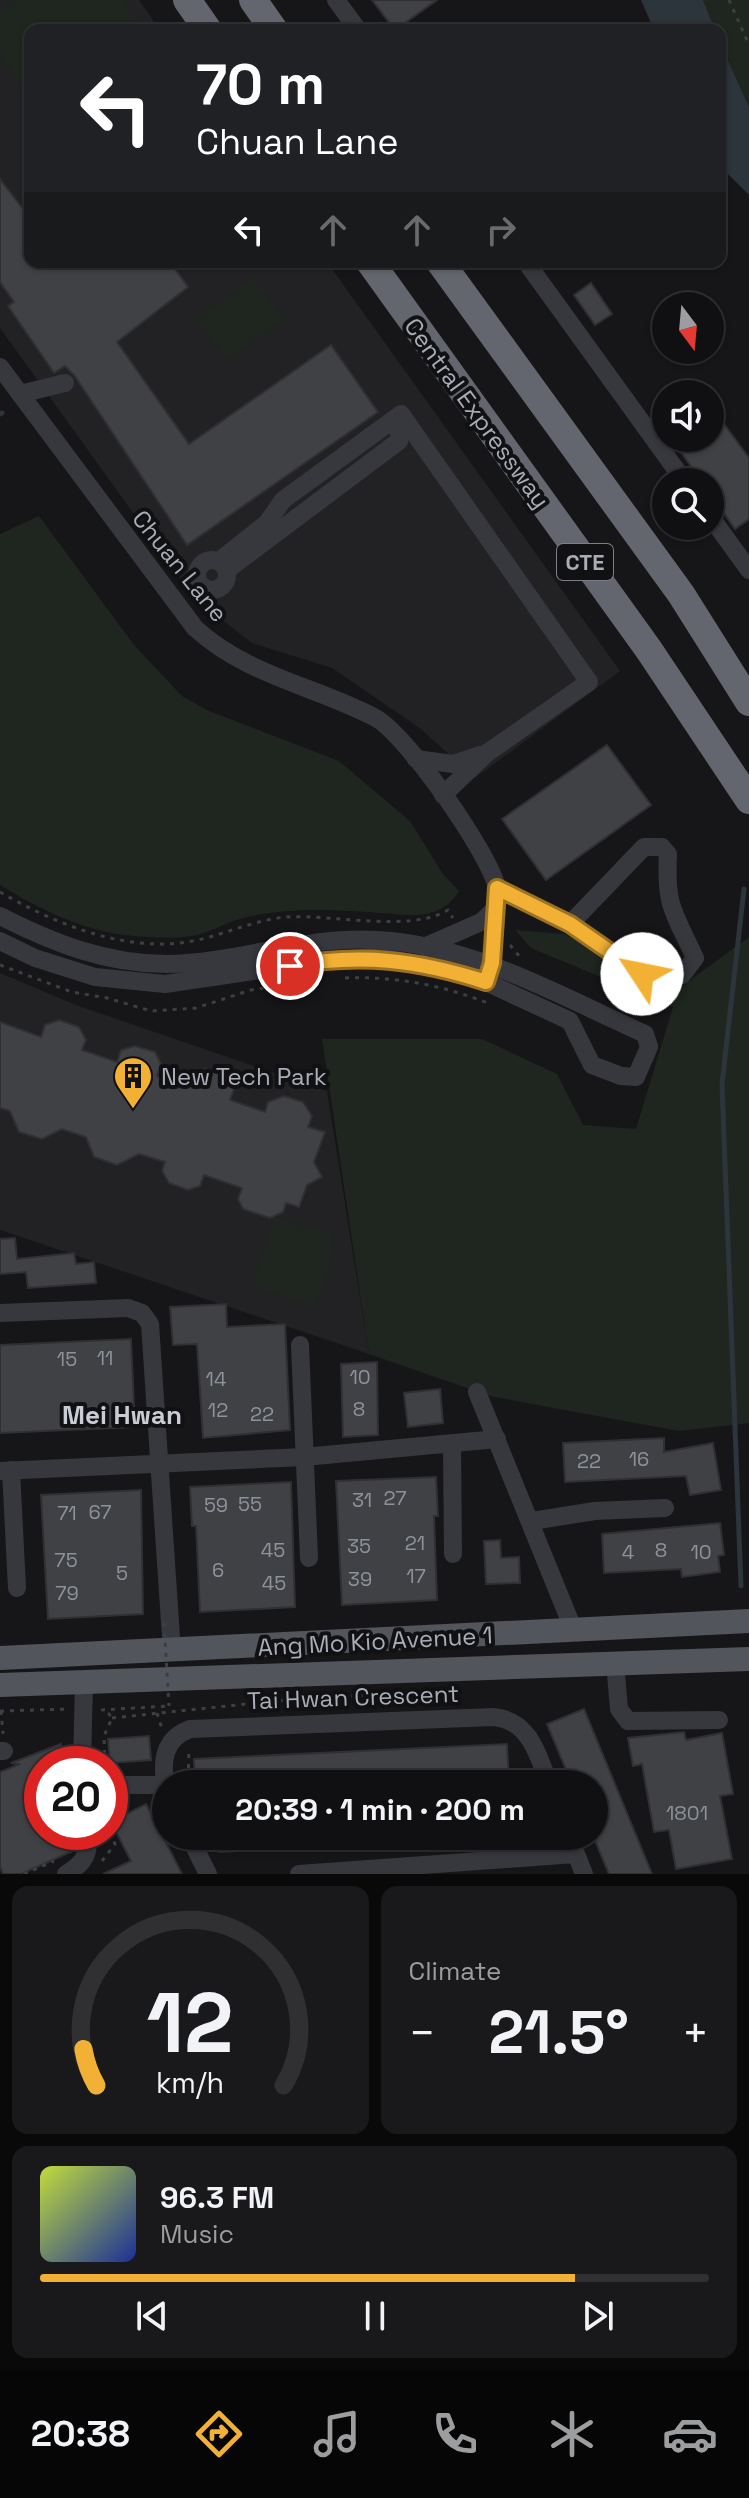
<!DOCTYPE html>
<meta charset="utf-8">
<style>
body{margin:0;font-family:"Space Grotesk",sans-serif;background:#19191b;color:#f1f3f6;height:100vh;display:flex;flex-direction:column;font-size:30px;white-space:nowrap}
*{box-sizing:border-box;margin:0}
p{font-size:26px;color:#9c9d9f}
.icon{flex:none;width:44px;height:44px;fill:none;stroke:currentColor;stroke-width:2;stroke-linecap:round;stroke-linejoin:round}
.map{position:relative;height:1874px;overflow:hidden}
.drawer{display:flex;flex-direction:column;gap:12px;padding:12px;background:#09090a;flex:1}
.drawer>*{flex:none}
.hud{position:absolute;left:24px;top:24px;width:702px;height:244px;border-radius:16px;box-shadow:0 2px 6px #0004,0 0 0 2px #303032;background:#202124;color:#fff;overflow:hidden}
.needle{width:52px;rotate:164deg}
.fabs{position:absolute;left:652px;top:292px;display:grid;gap:16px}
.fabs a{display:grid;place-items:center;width:72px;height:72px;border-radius:50%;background:#101012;box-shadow:0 2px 6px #0004,0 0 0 2px #303032;font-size:40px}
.speed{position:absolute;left:24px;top:1746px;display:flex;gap:16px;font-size:40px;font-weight:700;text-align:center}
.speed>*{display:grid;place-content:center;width:104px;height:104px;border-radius:50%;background:#101012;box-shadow:0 2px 6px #0004,0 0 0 2px #303032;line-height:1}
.speed .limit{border:12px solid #d22;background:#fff;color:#111}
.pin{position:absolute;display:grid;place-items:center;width:68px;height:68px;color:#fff;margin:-34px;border:4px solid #fff;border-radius:50%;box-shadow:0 2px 8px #0007}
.me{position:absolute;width:88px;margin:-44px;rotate:304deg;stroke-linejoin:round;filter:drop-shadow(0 0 6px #0008)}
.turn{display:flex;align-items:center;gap:28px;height:168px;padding:0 40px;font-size:36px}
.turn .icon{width:104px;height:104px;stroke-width:2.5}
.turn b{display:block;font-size:56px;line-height:68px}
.lanes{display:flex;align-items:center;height:76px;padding:0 40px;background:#0003;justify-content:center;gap:40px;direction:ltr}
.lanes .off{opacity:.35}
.big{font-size:60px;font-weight:800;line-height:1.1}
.drawer .tile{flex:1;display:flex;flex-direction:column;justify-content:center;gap:12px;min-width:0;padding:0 28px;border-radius:16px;background:#19191b}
.drawer .dial{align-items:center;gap:0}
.dial svg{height:208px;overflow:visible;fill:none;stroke:#303032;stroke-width:7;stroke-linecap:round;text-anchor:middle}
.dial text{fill:#f1f3f6;stroke:none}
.song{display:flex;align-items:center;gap:24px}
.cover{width:96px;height:96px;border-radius:12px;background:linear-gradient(135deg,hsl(70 70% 55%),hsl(230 70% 35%))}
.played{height:8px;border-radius:4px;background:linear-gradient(90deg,#f2b134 80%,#303032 80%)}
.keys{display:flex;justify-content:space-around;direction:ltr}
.heat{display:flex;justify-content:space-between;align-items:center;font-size:44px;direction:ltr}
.drawer .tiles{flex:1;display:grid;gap:12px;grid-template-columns:1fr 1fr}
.tile:last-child{grid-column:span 2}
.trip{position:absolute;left:152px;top:1770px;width:456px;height:80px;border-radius:40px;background:#101012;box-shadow:0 2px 6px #0004,0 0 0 2px #303032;font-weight:800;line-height:80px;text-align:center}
.dock{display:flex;height:128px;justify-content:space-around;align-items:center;background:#060607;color:#9c9d9f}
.dock .icon{width:56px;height:56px}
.dock .selected{color:#f2b134}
.dock b{font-size:36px;color:#f1f3f6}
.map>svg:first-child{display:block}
.built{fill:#222225}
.green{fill:#1e261f}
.water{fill:#2c353c}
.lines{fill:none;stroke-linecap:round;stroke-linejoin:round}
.stream{stroke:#2c353c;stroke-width:5}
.building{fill:#404145;stroke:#303034;stroke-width:2}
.path{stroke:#3d3f44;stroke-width:3;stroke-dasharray:4 6;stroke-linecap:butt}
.minor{stroke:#37383d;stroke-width:18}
.major{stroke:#53555c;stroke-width:24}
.highway{stroke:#63666e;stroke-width:28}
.path-bridge{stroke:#3d3f44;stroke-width:3;stroke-dasharray:4 6;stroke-linecap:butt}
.route-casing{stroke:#9d7322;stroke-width:20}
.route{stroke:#f2b134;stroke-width:14}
.labels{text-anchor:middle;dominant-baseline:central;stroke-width:8;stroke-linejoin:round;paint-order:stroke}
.number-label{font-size:20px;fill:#8e929b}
.shield{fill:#111113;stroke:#7b7e86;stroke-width:2}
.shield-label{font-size:22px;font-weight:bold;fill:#a8adb8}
.street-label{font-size:24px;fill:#a8adb8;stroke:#111113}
.poi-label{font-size:24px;fill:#a8adb8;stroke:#111113;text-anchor:start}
.neighbourhood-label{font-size:26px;font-weight:bold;fill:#c9ccd4;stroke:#111113}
</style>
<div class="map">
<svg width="749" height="1874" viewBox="0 0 749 1874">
<rect width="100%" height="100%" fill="#161618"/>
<g class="built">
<path d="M 0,0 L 139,0 L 160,30 L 30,30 L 30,262 L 327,262 L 620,671 L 475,778 L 421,729 L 332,668 L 252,643 L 195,599 L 0,328 Z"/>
<path d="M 0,973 L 76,1005 L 327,1091 L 369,1354 L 0,1230 Z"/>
</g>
<g class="green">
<path d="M 13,0 L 122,0 L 143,30 L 30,30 L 30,96 L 0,54 L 0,9 Z"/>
<path d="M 703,0 L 749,0 L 749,107 L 720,43 L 720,30 L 715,30 Z"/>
<path d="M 253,277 L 284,319 L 227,361 L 195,319 Z"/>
<path d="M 39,516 L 134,645 L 182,696 L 209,711 L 339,761 L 410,821 L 443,874 L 459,891 C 448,910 429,916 407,915 C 354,911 295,905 243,918 C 227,922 213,931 197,935 C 175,940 146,937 124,935 C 79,929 38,908 0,885 L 0,534 Z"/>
<path d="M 515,930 L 564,934 L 677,990 L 749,937 L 749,1423 L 679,1431 L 575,1412 L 490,1396 L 369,1354 L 322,1039 L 482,1039 L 557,1074 L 583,1125 L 636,1129 L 673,1007 L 531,948 Z"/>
<path d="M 274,1218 L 332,1233 L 330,1266 L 315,1306 L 252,1287 Z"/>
</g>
<g class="water">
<path d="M 641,0 L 703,0 L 715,30 L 654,30 Z"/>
<path d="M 720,43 L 749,107 L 749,195 L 720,166 Z"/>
</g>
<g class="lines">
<g class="stream">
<path d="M 0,414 L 2,413"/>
<path d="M 741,1586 L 722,1084 L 744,889"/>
</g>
</g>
<g class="building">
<path d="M 372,0 L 437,0 L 395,30 Z"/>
<path d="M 0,179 L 30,218 L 30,262 L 170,262 L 188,287 L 117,342 L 189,444 L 331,345 L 378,412 L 187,545 L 74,375 L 65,366 L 54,373 L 8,306 L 14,302 L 0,282 Z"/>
<path d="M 591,283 L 612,314 L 595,325 L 574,295 Z"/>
<path d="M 710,405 L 749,458 L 749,519 L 735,529 L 710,493 L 710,482 L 702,482 L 671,438 L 710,438 Z"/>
<path d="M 607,745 L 651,805 L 546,880 L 502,819 Z"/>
<path d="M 59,1020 L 79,1027 L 86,1040 L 82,1050 L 117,1062 L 121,1050 L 135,1046 L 155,1052 L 161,1064 L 157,1076 L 188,1086 L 192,1074 L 205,1069 L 229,1077 L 234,1089 L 230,1100 L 265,1112 L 268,1102 L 284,1096 L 303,1102 L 312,1116 L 308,1127 L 325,1132 L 314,1162 L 322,1177 L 307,1185 L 299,1207 L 286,1203 L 283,1212 L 270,1218 L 243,1209 L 238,1199 L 242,1188 L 204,1175 L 200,1186 L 188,1190 L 169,1183 L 162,1171 L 165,1162 L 139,1154 L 117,1165 L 94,1157 L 86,1137 L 62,1129 L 42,1139 L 19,1132 L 10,1111 L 0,1108 L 0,1022 L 41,1037 L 45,1025 Z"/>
<path d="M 15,1238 L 17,1259 L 74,1253 L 76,1264 L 94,1262 L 96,1283 L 28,1288 L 26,1272 L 0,1274 L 0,1239 Z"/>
<path d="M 226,1304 L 227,1327 L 285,1324 L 290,1430 L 203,1438 L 197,1344 L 173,1345 L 170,1307 Z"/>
<path d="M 131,1339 L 135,1427 L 0,1433 L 0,1345 Z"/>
<path d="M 377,1362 L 378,1435 L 343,1437 L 341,1364 Z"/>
<path d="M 440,1389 L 443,1423 L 408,1427 L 404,1393 Z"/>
<path d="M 664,1438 L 664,1452 L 713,1443 L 721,1490 L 690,1495 L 686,1476 L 565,1482 L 563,1443 Z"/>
<path d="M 436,1477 L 438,1516 L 434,1516 L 437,1600 L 342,1605 L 336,1481 Z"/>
<path d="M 291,1482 L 295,1607 L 200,1612 L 196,1526 L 192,1526 L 190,1487 Z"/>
<path d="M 141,1490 L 143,1614 L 48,1619 L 41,1495 Z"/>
<path d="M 720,1523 L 724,1555 L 718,1556 L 720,1572 L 682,1577 L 681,1569 L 604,1573 L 602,1534 Z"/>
<path d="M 500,1540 L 501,1558 L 519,1557 L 520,1583 L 486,1584 L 484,1541 Z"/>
<path d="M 584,1709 L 643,1852 L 652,1874 L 609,1874 L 594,1838 L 594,1784 L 572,1784 L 547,1724 Z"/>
<path d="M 684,1732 L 686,1740 L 722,1733 L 733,1794 L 720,1796 L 732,1859 L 676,1869 L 669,1830 L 654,1832 L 642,1764 L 633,1766 L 628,1738 Z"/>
<path d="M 149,1736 L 151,1760 L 110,1763 L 108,1739 Z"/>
<path d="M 61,1744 L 62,1764 L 42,1764 L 42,1832 L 75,1832 L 75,1850 L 21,1874 L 3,1874 L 0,1867 L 0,1772 L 20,1764 L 11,1763 Z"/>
<path d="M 507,1744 L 509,1783 L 195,1784 L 194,1759 Z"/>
<path d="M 146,1804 L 182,1874 L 103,1874 L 131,1861 L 111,1822 Z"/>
<path d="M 218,1836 L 342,1836 L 343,1846 L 219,1852 Z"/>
</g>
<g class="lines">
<g class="path">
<path d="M 729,0 L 749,45"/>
<path d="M 0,892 C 57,925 130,955 198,940 C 228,933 255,920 286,917 C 333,914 410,933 448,910 L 453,918"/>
<path d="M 510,945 L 520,957"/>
<path d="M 0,965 L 72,992 L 107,998 L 151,1011 L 196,1008 L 251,990 L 317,980"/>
<path d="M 345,978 C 394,976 443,985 490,1004"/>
<path d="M 614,1000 L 640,1012"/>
<path d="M 101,1710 L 169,1706"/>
<path d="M 0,1711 L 69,1709"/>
<path d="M 1,1711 L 3,1734"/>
<path d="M 157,1713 L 162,1729"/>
<path d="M 112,1718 L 275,1701 L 430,1691"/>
<path d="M 105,1764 L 104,1736 L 112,1718 L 106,1710"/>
<path d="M 182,1783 L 188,1782 L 189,1748"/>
<path d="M 102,1861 L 115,1844 L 110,1831"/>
<path d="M 24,1874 L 54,1861"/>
</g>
<g class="minor">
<path d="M 336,0 L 358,30"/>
<path d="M 526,262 L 685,482"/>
<path d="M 0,367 L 195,628 C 246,675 314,686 374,717 C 405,732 490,854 497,888 C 499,900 492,961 489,973"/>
<path d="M 20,394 L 65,383"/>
<path d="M 710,516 L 749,570"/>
<circle cx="212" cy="575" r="15"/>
<path d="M 219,561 L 267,523 L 283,500 L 401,414 L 589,682 L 487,753 L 443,795"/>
<path d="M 227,570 L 399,441 L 401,435 L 392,421"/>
<path d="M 416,759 L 453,764 L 480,755"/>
<path d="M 497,888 L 570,924 L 642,974 L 664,980 L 682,975 L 695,958 C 674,912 665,907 668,854 L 662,847 L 644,847 L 570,924"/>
<path d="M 0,916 C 53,943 106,964 167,964 C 238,963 307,935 378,940 C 475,946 558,995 645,1034 L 649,1047 L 636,1077 L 621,1076 L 592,1065 L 570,1021 L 486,982 L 448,969 L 376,957 L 314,962 L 165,984 L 95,977 L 35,958 L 0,941"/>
<path d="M 424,947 L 481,922 L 495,909"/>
<path d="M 0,1313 L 128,1308 L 142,1313 L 150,1324 L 172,1652"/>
<path d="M 300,1345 L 309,1558"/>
<path d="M 477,1392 L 574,1631"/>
<path d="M 452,1445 L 453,1554"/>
<path d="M 11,1470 L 17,1588"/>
<path d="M 0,1471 L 304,1457 L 497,1439"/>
<path d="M 532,1521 L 595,1511 L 665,1508"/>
<path d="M 615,1662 L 619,1709 L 628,1721 L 719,1720"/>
<path d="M 0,1751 L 4,1751"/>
<path d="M 82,1764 L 84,1681"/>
<path d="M 110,1785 L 165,1785"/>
<path d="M 166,1787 C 161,1762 163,1739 190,1729 L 493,1717 C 530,1720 538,1755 549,1784"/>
<path d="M 189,1836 L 208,1874"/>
<path d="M 569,1836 L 584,1874"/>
<path d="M 66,1874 C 84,1864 91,1852 87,1832"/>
<path d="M 299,1874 L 575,1854"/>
</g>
<g class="major">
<path d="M 0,1658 L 749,1621"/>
<path d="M 0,1685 L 749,1659"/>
</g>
<g class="highway">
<path d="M 187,0 L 208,30"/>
<path d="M 253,0 L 274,30"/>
<path d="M 370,262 L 649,650 L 749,800"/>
<path d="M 440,262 L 681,594 L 749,702"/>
</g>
<path class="path-bridge" d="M 164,1623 L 169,1706"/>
</g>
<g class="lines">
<g class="route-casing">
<path id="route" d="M 290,966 C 360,953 418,960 486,982 L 492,963 L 497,888 L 570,924 L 642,974"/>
</g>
<use href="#route" class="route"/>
</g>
<defs>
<g id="building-pin" transform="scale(2)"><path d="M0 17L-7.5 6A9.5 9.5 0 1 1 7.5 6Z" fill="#f2b134" stroke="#111113"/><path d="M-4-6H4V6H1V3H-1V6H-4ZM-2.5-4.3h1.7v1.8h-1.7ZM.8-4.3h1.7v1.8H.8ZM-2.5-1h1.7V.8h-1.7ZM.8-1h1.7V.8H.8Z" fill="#111"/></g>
</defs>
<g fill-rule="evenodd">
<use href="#building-pin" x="133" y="1076"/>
</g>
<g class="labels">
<g class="number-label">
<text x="105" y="1358">11</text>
<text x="67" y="1359">15</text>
<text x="360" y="1377">10</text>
<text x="216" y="1379">14</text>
<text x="359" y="1409">8</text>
<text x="218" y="1410">12</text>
<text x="262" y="1414">22</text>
<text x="639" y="1459">16</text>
<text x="589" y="1461">22</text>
<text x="395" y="1498">27</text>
<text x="362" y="1500">31</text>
<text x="250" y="1504">55</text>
<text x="216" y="1505">59</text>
<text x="100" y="1512">67</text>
<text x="67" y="1513">71</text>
<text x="415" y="1543">21</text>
<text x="359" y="1546">35</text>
<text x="273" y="1550">45</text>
<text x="661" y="1550">8</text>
<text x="628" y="1552">4</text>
<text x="701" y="1552">10</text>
<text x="66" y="1560">75</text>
<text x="218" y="1570">6</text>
<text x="122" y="1573">5</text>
<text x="416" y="1576">17</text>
<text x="360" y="1579">39</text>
<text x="274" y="1583">45</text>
<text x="67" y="1593">79</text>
<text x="687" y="1813">1801</text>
</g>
<rect class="shield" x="557" y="544" width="56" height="36" rx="6"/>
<g class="shield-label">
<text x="585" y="562">CTE</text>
</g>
<g class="street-label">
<text transform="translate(477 413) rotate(54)">Central Expressway</text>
<text transform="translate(180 566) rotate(51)">Chuan Lane</text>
<text transform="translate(375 1641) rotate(-3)">Ang Mo Kio Avenue 1</text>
<text transform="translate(353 1697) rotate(-2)">Tai Hwan Crescent</text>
</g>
<g class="poi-label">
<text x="161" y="1076">New Tech Park</text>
</g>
<g class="neighbourhood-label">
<text x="122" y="1415">Mei Hwan</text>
</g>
</g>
</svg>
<div class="fabs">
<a><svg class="needle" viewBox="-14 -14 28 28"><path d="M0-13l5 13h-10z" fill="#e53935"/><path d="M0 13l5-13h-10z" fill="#9c9d9f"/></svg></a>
<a><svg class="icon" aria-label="sound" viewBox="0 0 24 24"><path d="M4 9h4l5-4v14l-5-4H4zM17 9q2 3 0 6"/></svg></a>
<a><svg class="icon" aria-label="search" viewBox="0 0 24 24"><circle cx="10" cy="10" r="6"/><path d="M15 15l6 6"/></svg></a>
</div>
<div class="speed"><div class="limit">20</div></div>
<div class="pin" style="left:290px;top:966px;background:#d93025"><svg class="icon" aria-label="arrive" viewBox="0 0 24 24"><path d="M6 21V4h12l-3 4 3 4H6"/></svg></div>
<svg class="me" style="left:642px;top:974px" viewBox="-20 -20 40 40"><circle r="19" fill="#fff"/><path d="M0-13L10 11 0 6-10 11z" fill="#f2b134"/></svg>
<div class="trip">20:39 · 1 min · 200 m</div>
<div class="hud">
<div class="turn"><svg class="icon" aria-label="left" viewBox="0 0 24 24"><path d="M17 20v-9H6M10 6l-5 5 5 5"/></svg><div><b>70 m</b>Chuan Lane</div></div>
<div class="lanes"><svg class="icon" aria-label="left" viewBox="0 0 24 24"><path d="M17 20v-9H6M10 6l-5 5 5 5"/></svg><svg class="icon off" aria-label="ahead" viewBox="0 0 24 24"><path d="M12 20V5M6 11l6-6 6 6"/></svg><svg class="icon off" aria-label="ahead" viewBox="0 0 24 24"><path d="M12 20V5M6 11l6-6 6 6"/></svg><svg class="icon off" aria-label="right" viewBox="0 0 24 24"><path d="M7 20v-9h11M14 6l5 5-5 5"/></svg></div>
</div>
</div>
<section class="drawer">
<div class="tiles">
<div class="tile dial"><svg viewBox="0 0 100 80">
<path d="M14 69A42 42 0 1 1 86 69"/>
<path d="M14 69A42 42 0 0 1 9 55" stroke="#f2b134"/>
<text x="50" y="56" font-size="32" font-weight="700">12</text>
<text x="50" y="72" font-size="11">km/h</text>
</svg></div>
<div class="tile"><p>Climate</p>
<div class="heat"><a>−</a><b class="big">21.5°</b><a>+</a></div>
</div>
<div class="tile">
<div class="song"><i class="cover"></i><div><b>96.3 FM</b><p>Music</p></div></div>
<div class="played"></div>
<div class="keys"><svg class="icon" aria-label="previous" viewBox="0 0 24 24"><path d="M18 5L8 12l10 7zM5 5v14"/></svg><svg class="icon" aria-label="pause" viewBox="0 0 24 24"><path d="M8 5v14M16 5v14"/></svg><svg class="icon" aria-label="next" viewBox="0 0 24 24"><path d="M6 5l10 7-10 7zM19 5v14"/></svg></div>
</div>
</div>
</section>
<nav class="dock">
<b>20:38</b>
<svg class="icon selected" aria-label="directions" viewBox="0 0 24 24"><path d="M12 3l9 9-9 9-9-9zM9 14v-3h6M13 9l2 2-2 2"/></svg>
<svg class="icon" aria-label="music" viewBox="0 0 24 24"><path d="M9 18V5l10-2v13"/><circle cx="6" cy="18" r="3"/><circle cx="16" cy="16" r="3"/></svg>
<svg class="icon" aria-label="phone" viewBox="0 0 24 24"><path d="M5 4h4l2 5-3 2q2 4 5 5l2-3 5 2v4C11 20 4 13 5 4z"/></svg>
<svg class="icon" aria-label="climate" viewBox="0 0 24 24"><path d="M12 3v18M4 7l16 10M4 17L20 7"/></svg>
<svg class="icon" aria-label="car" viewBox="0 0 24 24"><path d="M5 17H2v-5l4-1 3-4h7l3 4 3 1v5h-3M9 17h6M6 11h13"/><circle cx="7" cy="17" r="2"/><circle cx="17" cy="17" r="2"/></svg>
</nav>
